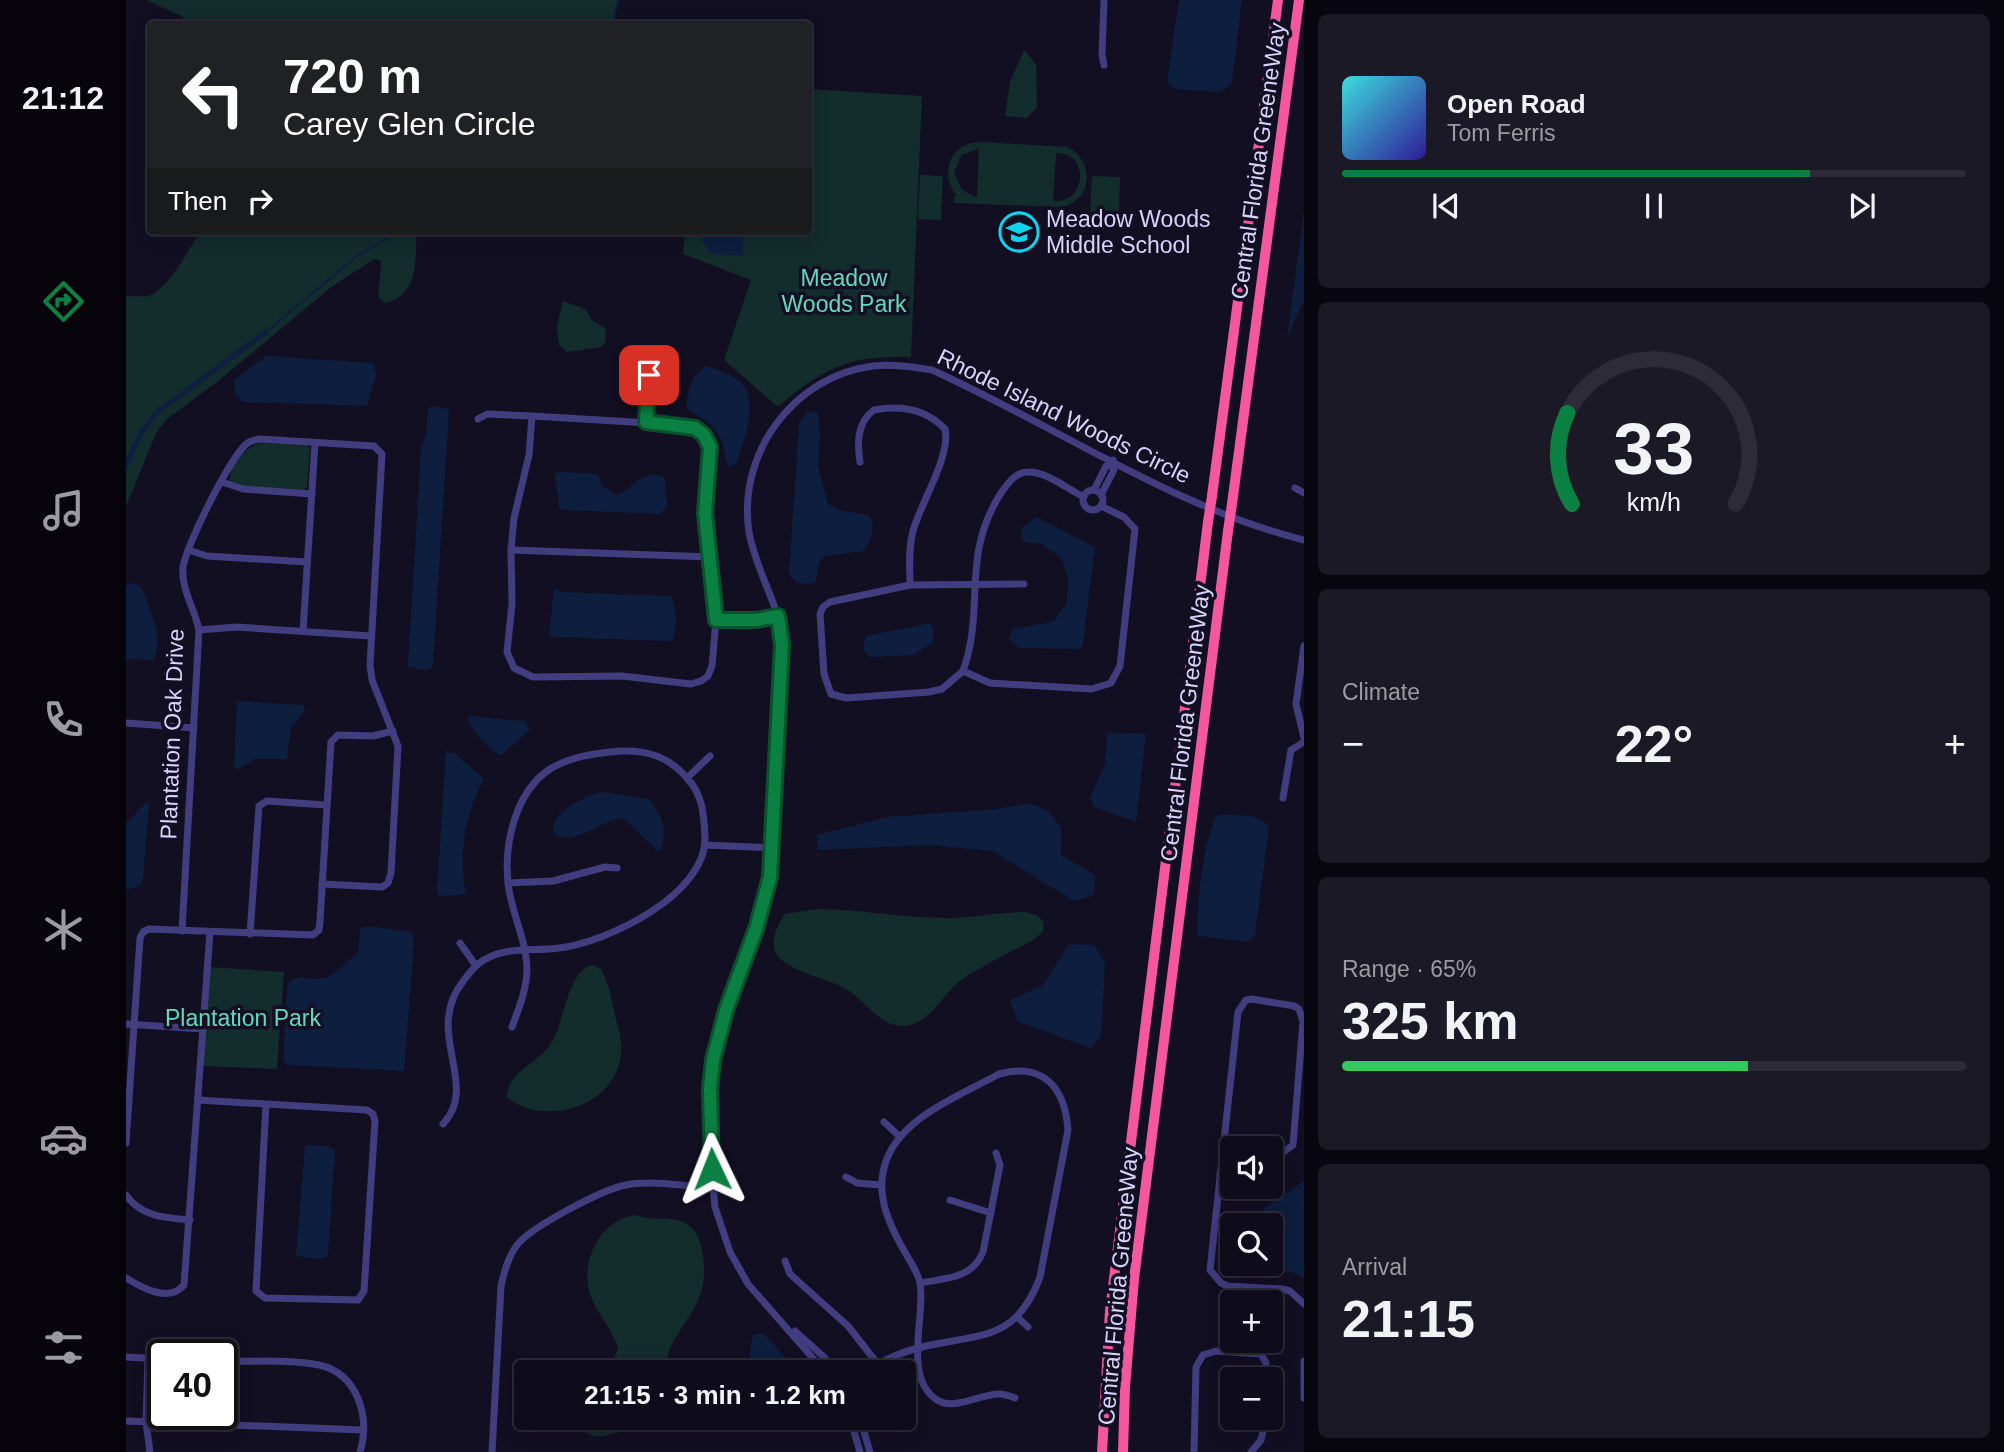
<!DOCTYPE html>
<meta charset="utf-8">
<style>
body{margin:0;font-family:Arial,sans-serif;background:#1c1927;color:#f1f3f6;height:100vh;display:flex;flex-direction:column;font-size:26px;white-space:nowrap}
*{box-sizing:border-box;margin:0}
p{font-size:23px;color:#9b9ba2}
.icon{flex:none;width:38px;height:38px;fill:none;stroke:currentColor;stroke-width:2;stroke-linecap:round;stroke-linejoin:round}
.map{position:relative;flex:1;overflow:hidden}
.panel{display:flex;flex-direction:column;gap:14px;padding:14px;background:#08060e;width:700px}
.panel>*{flex:none}
.top-card{position:absolute;left:21px;top:21px;width:665px;height:214px;border-radius:7px;box-shadow:0 4px 18px #0003,0 0 0 2px #2e2b39;background:#202124;color:#fff;overflow:hidden}
.fabs{position:absolute;left:1094px;top:1136px;display:grid;gap:14px}
.fabs a{display:grid;place-items:center;width:63px;height:63px;border-radius:7px;background:#0e0b1a;box-shadow:0 4px 18px #0003,0 0 0 2px #2e2b39;font-size:35px}
.speed{position:absolute;left:21px;top:1339px;display:flex;gap:14px;font-size:35px;font-weight:700;text-align:center}
.speed>*{display:grid;place-content:center;width:91px;height:91px;border-radius:50%;background:#0e0b1a;box-shadow:0 4px 18px #0003,0 0 0 2px #2e2b39;line-height:1}
.speed .limit{border:4px solid #111;border-radius:10px;background:#fff;color:#111}
.pin{position:absolute;display:grid;place-items:center;width:60px;height:60px;color:#fff;margin:-30px;border-radius:14px;box-shadow:0 4px 10px #0006}
.me{position:absolute;width:77px;margin:-38px;rotate:358deg;stroke-linejoin:round;filter:drop-shadow(0 0 5px #0008)}
.turn{display:flex;align-items:center;gap:24px;height:147px;padding:0 21px;font-size:32px}
.turn .icon{width:91px;height:91px;stroke-width:2.5}
.turn b{display:block;font-size:49px;line-height:60px}
.then{display:flex;align-items:center;height:66px;padding:0 21px;background:#0003;gap:14px;font-size:26px}
.big{font-size:52px;font-weight:800;line-height:1.1}
.panel .widget{flex:1;display:flex;flex-direction:column;justify-content:center;gap:10px;min-width:0;padding:0 24px;border-radius:10px;background:#1c1927}
.panel .dial{align-items:center;gap:0}
.dial svg{height:182px;overflow:visible;fill:none;stroke:#2e2b39;stroke-width:7;stroke-linecap:round;text-anchor:middle}
.dial text{fill:#f1f3f6;stroke:none}
.song{display:flex;align-items:center;gap:21px}
.cover{width:84px;height:84px;border-radius:10px;background:linear-gradient(135deg,hsl(180 70% 55%),hsl(250 70% 35%))}
.played{height:7px;border-radius:4px;background:linear-gradient(90deg,#0b8043 75%,#2e2b39 75%)}
.keys{display:flex;justify-content:space-around;direction:ltr}
.heat{display:flex;justify-content:space-between;align-items:center;font-size:38px;direction:ltr}
.charge{height:10px;border-radius:5px;background:linear-gradient(90deg,#34c759 65%,#2e2b39 0)}
.trip{position:absolute;left:388px;top:1360px;width:402px;height:70px;border-radius:7px;background:#0e0b1a;box-shadow:0 4px 18px #0003,0 0 0 2px #2e2b39;font-weight:800;line-height:70px;text-align:center}
main{display:flex;flex:1;min-height:0}
.tab-bar{display:flex;flex-direction:column;width:126px;justify-content:space-around;align-items:center;background:#06040a;color:#9b9ba2}
.tab-bar .icon{width:49px;height:49px}
.tab-bar .current{color:#0b8043}
.tab-bar b{font-size:32px;color:#f1f3f6}
.map>svg:first-child{display:block}
.green{fill:#132c2c;fill-rule:evenodd}
.water{fill:#0d1e3e}
.lines{fill:none;stroke-linecap:round;stroke-linejoin:round}
.stream{stroke:#0d1e3e;stroke-width:2}
.canal{stroke:#0d1e3e;stroke-width:5}
.minor{stroke:#413d7f;stroke-width:7}
.highway{stroke:#f556a0;stroke-width:10}
.highway-bridge{stroke:#f556a0;stroke-width:10}
.route-casing{stroke:#07532c;stroke-width:18}
.route{stroke:#0b8043;stroke-width:12}
.labels{text-anchor:middle;dominant-baseline:central;stroke-width:7;stroke-linejoin:round;paint-order:stroke}
.street-label{font-size:23px;fill:#d9d3fc;stroke:#130f23}
.poi-label{font-size:23px;fill:#d9d3fc;stroke:#130f23;text-anchor:start}
.park-label{font-size:23px;fill:#64d8bd;stroke:#130f23}
</style>
<main>
<nav class="tab-bar">
<b>21:12</b>
<svg class="icon current" aria-label="directions" viewBox="0 0 24 24"><path d="M12 3l9 9-9 9-9-9zM9 14v-3h6M13 9l2 2-2 2"/></svg>
<svg class="icon" aria-label="music" viewBox="0 0 24 24"><path d="M9 18V5l10-2v13"/><circle cx="6" cy="18" r="3"/><circle cx="16" cy="16" r="3"/></svg>
<svg class="icon" aria-label="phone" viewBox="0 0 24 24"><path d="M5 4h4l2 5-3 2q2 4 5 5l2-3 5 2v4C11 20 4 13 5 4z"/></svg>
<svg class="icon" aria-label="climate" viewBox="0 0 24 24"><path d="M12 3v18M4 7l16 10M4 17L20 7"/></svg>
<svg class="icon" aria-label="car" viewBox="0 0 24 24"><path d="M5 17H2v-5l4-1 3-4h7l3 4 3 1v5h-3M9 17h6M6 11h13"/><circle cx="7" cy="17" r="2"/><circle cx="17" cy="17" r="2"/></svg>
<svg class="icon" aria-label="filters" viewBox="0 0 24 24"><path d="M4 7h16M4 17h16"/><circle cx="9" cy="7" r="2"/><circle cx="15" cy="17" r="2"/></svg>
</nav>
<div class="map">
<svg width="1178" height="1452" viewBox="0 0 1178 1452">
<rect width="100%" height="100%" fill="#130f23"/>
<g class="green">
<path d="M 20,0 L 492,0 L 487,24 L 65,24 L 53,15 Z"/>
<path d="M 898,50 L 910,64 L 911,107 L 901,118 L 879,116 L 884,82 Z"/>
<path d="M 683,89 L 796,96 L 785,357 C 724,355 697,368 652,407 L 598,360 L 625,280 L 557,254 L 559,231 L 682,231 Z"/>
<path d="M 855,142 L 942,147 C 969,162 967,201 935,207 L 828,203 L 828,196 L 831,196 C 812,173 825,142 855,142 ZM 853,148 L 851,197 L 850,197 L 836,190 L 828,172 L 836,155 ZM 930,153 C 963,151 962,203 927,201 Z"/>
<path d="M 794,175 L 817,176 L 815,220 L 792,219 Z"/>
<path d="M 966,176 L 994,177 L 993,214 L 964,213 Z"/>
<path d="M 74,231 L 290,231 C 290,258 293,297 258,303 L 252,296 L 255,264 L 254,260 L 248,259 L 204,288 L 91,382 L 41,419 L 31,431 L 0,506 L 0,296 C 7,296 16,297 22,296 C 41,291 64,248 74,231 Z"/>
<path d="M 437,301 L 459,309 L 466,320 L 480,329 L 479,343 L 475,347 L 441,352 L 433,345 L 431,327 Z"/>
<path d="M 137,443 L 178,445 L 184,448 L 181,488 L 176,490 L 111,487 L 104,482 C 102,466 121,444 137,443 Z"/>
<path d="M 691,909 C 734,909 775,918 819,918 C 846,918 873,912 900,912 L 911,915 L 918,922 L 917,931 L 909,939 C 884,953 858,964 834,981 C 818,993 807,1018 787,1024 C 756,1034 742,1001 720,989 C 687,970 621,970 659,914 Z"/>
<path d="M 466,965 L 475,969 C 482,982 485,996 488,1011 C 490,1021 494,1032 495,1043 C 498,1081 467,1108 431,1111 C 412,1112 396,1110 381,1097 C 382,1069 415,1064 427,1040 C 438,1021 442,971 466,965 Z"/>
<path d="M 83,967 L 158,972 L 151,1069 L 77,1066 Z"/>
<path d="M 511,1215 C 526,1222 546,1215 559,1223 C 569,1228 574,1239 576,1250 C 589,1313 541,1324 539,1372 L 471,1372 L 487,1361 L 492,1348 C 486,1329 473,1316 466,1299 C 451,1266 473,1218 511,1215 Z"/>
<path d="M 443,1418 L 536,1418 L 527,1428 C 521,1429 515,1427 510,1428 C 478,1433 470,1448 443,1418 Z"/>
</g>
<g class="water">
<path d="M 1053,0 L 1116,0 L 1106,83 L 1094,92 L 1048,89 L 1041,81 Z"/>
<path d="M 1178,211 L 1178,300 L 1161,338 Z"/>
<path d="M 579,231 L 617,231 L 617,255 L 585,254 L 577,241 Z"/>
<path d="M 140,356 L 248,363 L 250,375 L 241,406 L 117,402 L 109,394 L 108,380 Z"/>
<path d="M 581,366 C 591,370 603,374 612,380 C 636,397 617,441 611,463 L 604,467 C 597,460 600,454 597,445 C 592,426 576,419 561,409 C 560,392 566,374 581,366 Z"/>
<path d="M 313,406 L 323,410 L 307,662 L 306,668 L 300,671 L 282,666 L 295,449 L 300,436 L 302,408 Z"/>
<path d="M 689,411 L 692,414 L 694,434 L 692,466 L 702,504 L 711,510 L 742,515 C 751,527 745,541 737,551 L 698,556 L 694,561 L 689,583 C 676,584 670,585 663,573 L 673,424 L 681,412 Z"/>
<path d="M 436,472 L 472,474 L 476,486 L 491,495 C 509,487 516,469 538,477 C 541,486 539,496 542,505 L 534,514 L 437,510 L 432,508 C 435,494 427,486 429,473 Z"/>
<path d="M 910,517 L 969,547 L 956,649 L 894,648 L 883,639 L 886,629 L 927,622 L 941,603 L 942,579 L 936,559 L 916,544 L 897,542 L 895,529 Z"/>
<path d="M 6,582 L 16,588 C 24,610 38,637 28,660 L 0,659 L 0,586 Z"/>
<path d="M 428,588 L 437,592 L 545,596 C 551,608 552,628 546,641 L 423,637 Z"/>
<path d="M 799,624 L 804,624 L 808,629 L 807,642 L 788,655 L 745,657 C 736,652 737,646 740,636 Z"/>
<path d="M 111,701 L 178,705 L 179,711 L 165,727 L 161,759 L 130,759 L 112,769 L 108,767 Z"/>
<path d="M 343,716 L 399,721 L 404,730 L 375,755 C 362,750 347,731 341,719 Z"/>
<path d="M 981,733 L 1020,734 L 1010,822 L 968,807 L 964,797 L 979,765 Z"/>
<path d="M 320,751 L 330,754 L 358,779 C 339,812 332,855 340,893 L 337,895 L 313,896 L 311,891 Z"/>
<path d="M 474,792 L 523,799 C 537,816 541,828 535,850 L 532,851 L 498,819 C 475,818 451,847 428,834 C 423,812 457,798 474,792 Z"/>
<path d="M 20,802 L 23,804 L 17,879 L 14,886 L 0,890 L 0,824 Z"/>
<path d="M 903,803 L 922,811 L 935,827 L 935,855 L 969,875 L 968,895 L 948,901 L 866,851 L 805,845 L 692,850 L 691,835 L 761,817 L 871,809 Z"/>
<path d="M 1091,815 C 1110,815 1129,812 1143,826 L 1129,935 L 1123,942 L 1072,936 C 1070,905 1077,841 1091,815 Z"/>
<path d="M 242,926 L 286,932 L 288,943 L 278,1071 L 162,1065 L 157,1062 L 161,987 C 169,970 187,983 201,977 C 212,972 222,960 232,953 L 234,928 Z"/>
<path d="M 943,944 L 968,945 L 979,962 L 975,1037 L 964,1048 L 891,1021 L 884,1000 L 916,986 Z"/>
<path d="M 179,1145 L 202,1146 L 209,1150 L 202,1256 L 193,1259 L 170,1256 Z"/>
<path d="M 1178,1181 L 1178,1278 L 1163,1271 L 1133,1278 L 1127,1274 L 1125,1264 L 1144,1264 L 1144,1225 L 1130,1225 L 1131,1213 Z"/>
<path d="M 629,1334 L 638,1334 L 672,1372 L 622,1372 L 626,1338 Z"/>
</g>
<g class="lines">
<g class="stream">
<path d="M 487,24 L 492,0"/>
<path d="M 140,332 L 231,256 L 257,241 L 268,231"/>
</g>
<path class="canal" d="M 0,465 L 15,433 L 30,413 L 140,332"/>
<g class="minor">
<path d="M 978,0 L 976,55 L 978,65"/>
<path d="M 352,419 L 361,414 L 406,416 L 403,455 L 388,518 L 385,550 L 386,604 L 381,652 L 388,668 L 407,677 L 496,676 L 565,684 L 575,681 L 582,676 L 586,666 L 590,620 L 589,590 L 579,513 L 584,447 L 578,435 L 569,428 L 557,425 L 406,416"/>
<path d="M 520,422 L 521,393 L 531,352"/>
<path d="M 734,462 C 731,443 731,422 748,410 C 774,405 800,409 819,429 C 825,456 795,502 787,531 C 782,549 784,567 784,585"/>
<path d="M 96,482 L 117,489 L 186,494"/>
<path d="M 1169,488 L 1178,493"/>
<path d="M 968,490 L 980,466 L 985,465 L 987,460"/>
<circle cx="967" cy="500" r="10"/>
<path d="M 975,495 L 988,470 L 985,465"/>
<path d="M 958,497 C 942,489 922,473 904,472 C 890,471 882,483 875,493 C 834,557 860,607 837,671 L 864,683 L 966,689 L 985,683 L 994,666 L 1009,529 L 998,517 L 975,506"/>
<path d="M 62,550 L 81,556 L 181,562"/>
<path d="M 385,550 L 585,557"/>
<path d="M 590,620 L 630,620 L 652,616"/>
<path d="M 73,630 L 111,627 L 245,636"/>
<path d="M 177,631 L 189,443"/>
<path d="M 1178,646 L 1170,704 L 1178,738"/>
<path d="M 837,671 L 816,689 L 803,692 L 720,698 L 705,694 L 698,674 L 694,614 L 697,607 L 704,602 L 784,585 L 898,584"/>
<path d="M 0,723 L 68,728"/>
<path d="M 561,778 L 584,756"/>
<path d="M 1157,798 L 1165,750 L 1178,742"/>
<path d="M 579,845 L 647,848"/>
<path d="M 382,883 L 427,881 L 479,867 L 491,868"/>
<path d="M 56,931 L 73,630 C 69,609 55,590 57,567 C 60,546 106,452 123,442 C 127,440 130,440 134,439 L 248,446 L 256,454 L 244,665 L 246,680 L 272,746 L 265,873 L 262,883 L 256,887 L 196,884"/>
<path d="M 124,934 L 133,806 L 141,801 L 200,805"/>
<path d="M 334,943 L 350,966"/>
<path d="M 0,1024 L 77,1029"/>
<path d="M 72,1100 L 241,1110 L 247,1114 L 249,1121 L 238,1291 L 232,1300 L 139,1298 L 130,1291 L 140,1104"/>
<path d="M 758,1122 L 773,1136"/>
<path d="M 317,1124 C 355,1084 296,1032 338,980 C 342,975 347,968 352,964 C 377,945 404,952 433,948 C 482,942 581,894 579,837 C 578,815 577,795 561,778 C 543,757 522,750 495,751 C 471,753 445,756 424,769 C 389,792 378,844 382,883 C 385,913 401,940 401,971 C 400,991 393,1008 386,1027"/>
<path d="M 0,1143 L 14,938 L 17,932 L 23,929 L 187,935 L 193,930 L 194,921 L 205,742 L 212,735 L 247,736 L 267,731"/>
<path d="M 1144,1162 L 1167,1145 L 1177,1021 L 1173,1009 L 1168,1006 L 1126,999 L 1120,1000 L 1112,1012 L 1084,1270 L 1095,1283 L 1102,1286 L 1156,1289 L 1164,1291 L 1178,1304"/>
<path d="M 1094,1174 L 1106,1175"/>
<path d="M 720,1177 L 731,1183 L 754,1185"/>
<path d="M 0,1195 C 15,1217 40,1218 64,1220"/>
<path d="M 824,1200 L 865,1213"/>
<path d="M 659,1261 L 664,1274 L 722,1326 L 751,1363"/>
<path d="M 0,1278 C 16,1288 43,1303 58,1285 L 84,932"/>
<path d="M 794,1283 C 820,1278 846,1279 857,1252 L 874,1165 L 870,1153"/>
<path d="M 891,1317 L 902,1327"/>
<path d="M 669,1331 L 698,1357 L 709,1372"/>
<path d="M 0,1357 L 37,1359"/>
<path d="M 22,1358 L 20,1422 L 24,1452"/>
<path d="M 96,1361 C 128,1362 163,1359 193,1365 C 233,1374 244,1418 234,1452"/>
<path d="M 1178,1361 L 1178,1398"/>
<path d="M 699,1372 L 622,1284 L 604,1252 L 589,1207 L 584,1151 L 584,1089 L 591,1039 L 630,929 L 644,877 L 656,645 C 655,635 654,624 651,614 C 642,586 628,561 623,532 C 611,454 667,376 747,366 C 767,364 786,367 806,370 C 928,425 1048,508 1178,540"/>
<path d="M 737,1372 C 754,1362 773,1353 792,1348 C 849,1333 889,1345 914,1277 L 942,1130 C 939,1088 918,1062 873,1074 C 835,1095 783,1114 763,1154 C 746,1190 762,1223 780,1254 C 785,1263 792,1273 794,1283 C 800,1316 776,1377 811,1400 C 829,1411 854,1394 873,1394 C 878,1394 884,1396 889,1398"/>
<path d="M 724,1418 L 734,1452"/>
<path d="M 734,1418 L 744,1452"/>
<path d="M 0,1421 L 237,1430"/>
<path d="M 366,1452 L 375,1286 C 378,1272 382,1257 391,1245 C 405,1227 477,1189 500,1185 C 527,1180 559,1186 587,1188"/>
<path d="M 1068,1452 L 1070,1367 L 1077,1355 L 1090,1351 L 1135,1354 L 1140,1363 L 1139,1379"/>
<path d="M 1125,1452 L 1135,1440 L 1140,1418"/>
</g>
<g class="highway">
<path d="M 1086,496 L 1152,0"/>
<path d="M 1106,504 L 1173,0"/>
<path d="M 976,1452 L 984,1311 L 1082,522"/>
<path d="M 997,1452 L 999,1387 L 1008,1279 L 1102,531"/>
</g>
<g class="highway-bridge">
<path d="M 1082,522 L 1086,496"/>
<path d="M 1102,531 L 1106,504"/>
</g>
</g>
<g class="lines">
<g class="route-casing">
<path id="route" d="M 523,375 L 520,422 L 569,428 L 578,435 L 584,447 L 579,513 L 590,620 L 630,620 L 652,616 L 656,645 L 644,877 L 630,929 L 600,1010 L 587,1060 L 584,1089 L 586,1169"/>
</g>
<use href="#route" class="route"/>
</g>
<defs>
<g id="school-ring" transform="scale(2.0125)"><circle r="9.5" fill="#130f23" stroke="#0ed5ee" stroke-width="1.5"/><path d="M0-5L7-2L0 1L-7-2ZM-4 1L0 2.5L4 1V4Q0 6-4 4Z" fill="#0ed5ee"/></g>
</defs>
<g fill-rule="evenodd">
<use href="#school-ring" x="893" y="232"/>
</g>
<g class="labels">
<g class="street-label">
<text transform="translate(1132 161) rotate(-82)">Central Florida GreeneWay</text>
<text transform="translate(938 416) rotate(26)">Rhode Island Woods Circle</text>
<text transform="translate(1059 723) rotate(-83)">Central Florida GreeneWay</text>
<text transform="translate(46 734) rotate(-88)">Plantation Oak Drive</text>
<text transform="translate(992 1286) rotate(-85)">Central Florida GreeneWay</text>
</g>
<g class="poi-label">
<text x="920" y="219">Meadow Woods<tspan x="920" dy="26">Middle School</tspan></text>
</g>
<g class="park-label">
<text x="718" y="278">Meadow<tspan x="718" dy="26">Woods Park</tspan></text>
<text x="117" y="1018">Plantation Park</text>
</g>
</g>
</svg>
<div class="fabs">
<a><svg class="icon" aria-label="sound" viewBox="0 0 24 24"><path d="M4 9h4l5-4v14l-5-4H4zM17 9q2 3 0 6"/></svg></a>
<a><svg class="icon" aria-label="search" viewBox="0 0 24 24"><circle cx="10" cy="10" r="6"/><path d="M15 15l6 6"/></svg></a>
<a>+</a>
<a>−</a>
</div>
<div class="speed"><div class="limit">40</div></div>
<div class="pin" style="left:523px;top:375px;background:#d93025"><svg class="icon" aria-label="arrive" viewBox="0 0 24 24"><path d="M6 21V4h12l-3 4 3 4H6"/></svg></div>
<svg class="me" style="left:586px;top:1169px" viewBox="-20 -20 40 40"><path d="M0-17L14 15 0 8-14 15z" fill="#0b8043" stroke="#fff" stroke-width="4"/></svg>
<div class="trip">21:15 · 3 min · 1.2 km</div>
<div class="top-card">
<div class="turn"><svg class="icon" aria-label="left" viewBox="0 0 24 24"><path d="M17 20v-9H6M10 6l-5 5 5 5"/></svg><div><b>720 m</b>Carey Glen Circle</div></div>
<div class="then">Then<svg class="icon" aria-label="right" viewBox="0 0 24 24"><path d="M7 20v-9h11M14 6l5 5-5 5"/></svg></div>
</div>
</div>
<section class="panel">
<div class="widget">
<div class="song"><i class="cover"></i><div><b>Open Road</b><p>Tom Ferris</p></div></div>
<div class="played"></div>
<div class="keys"><svg class="icon" aria-label="previous" viewBox="0 0 24 24"><path d="M18 5L8 12l10 7zM5 5v14"/></svg><svg class="icon" aria-label="pause" viewBox="0 0 24 24"><path d="M8 5v14M16 5v14"/></svg><svg class="icon" aria-label="next" viewBox="0 0 24 24"><path d="M6 5l10 7-10 7zM19 5v14"/></svg></div>
</div>
<div class="widget dial"><svg viewBox="0 0 100 80">
<path d="M14 69A42 42 0 1 1 86 69"/>
<path d="M14 69A42 42 0 0 1 12 29" stroke="#0b8043"/>
<text x="50" y="56" font-size="32" font-weight="700">33</text>
<text x="50" y="72" font-size="11">km/h</text>
</svg></div>
<div class="widget"><p>Climate</p>
<div class="heat"><a>−</a><b class="big">22°</b><a>+</a></div>
</div>
<div class="widget"><p>Range · 65%</p><b class="big">325 km</b><div class="charge"></div></div>
<div class="widget"><p>Arrival</p><b class="big">21:15</b></div>
</section>
</main>
